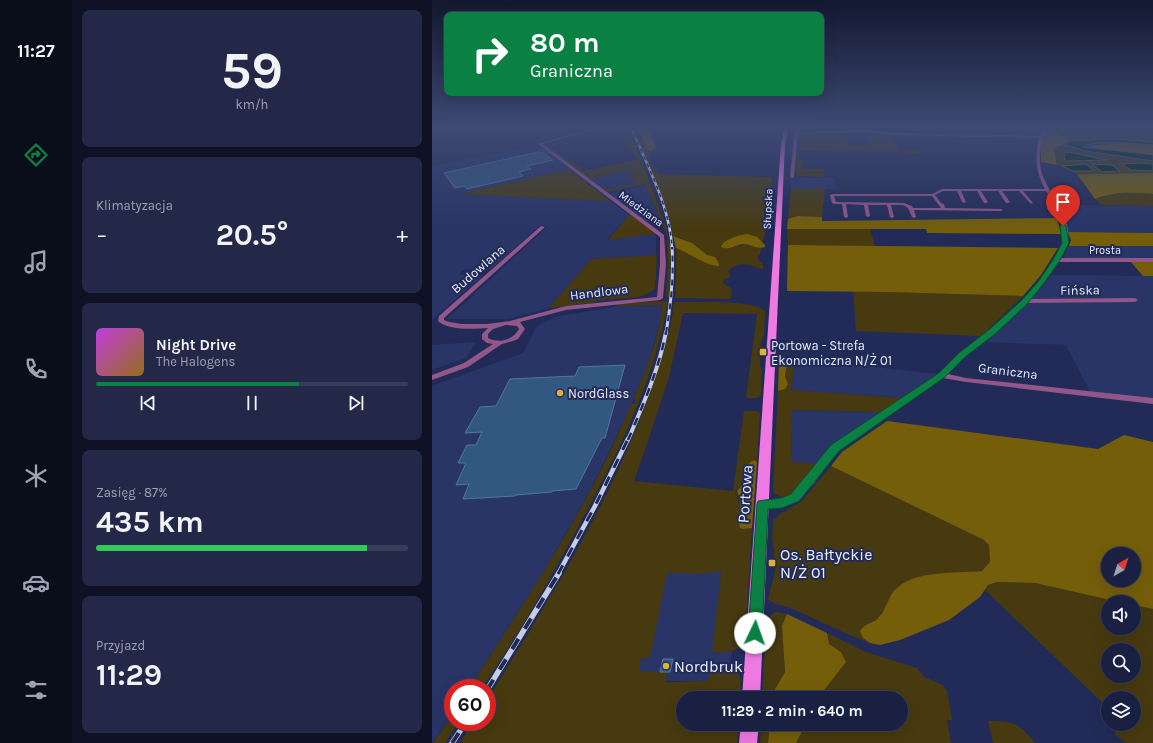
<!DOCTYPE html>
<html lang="pl">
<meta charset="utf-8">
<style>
body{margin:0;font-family:Karla,sans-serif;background:#232848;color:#f1f3f6;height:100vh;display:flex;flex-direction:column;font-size:15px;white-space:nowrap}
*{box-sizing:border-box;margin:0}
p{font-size:13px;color:#9fa3b1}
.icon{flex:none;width:22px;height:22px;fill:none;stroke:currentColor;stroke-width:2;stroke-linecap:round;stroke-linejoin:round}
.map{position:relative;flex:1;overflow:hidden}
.side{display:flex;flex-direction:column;gap:10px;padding:10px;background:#0e1224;width:360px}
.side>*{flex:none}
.hud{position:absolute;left:12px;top:12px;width:380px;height:84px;border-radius:8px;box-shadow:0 4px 16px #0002,0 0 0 1px #383e5a;background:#0b8043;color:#fff;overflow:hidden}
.needle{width:26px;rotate:39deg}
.buttons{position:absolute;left:669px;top:547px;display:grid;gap:8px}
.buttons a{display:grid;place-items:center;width:40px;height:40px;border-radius:50%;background:#1a2041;box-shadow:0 4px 16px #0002,0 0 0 1px #383e5a;font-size:20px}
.speed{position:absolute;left:12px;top:679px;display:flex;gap:8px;font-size:20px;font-weight:700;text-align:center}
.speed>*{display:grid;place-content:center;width:52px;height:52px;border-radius:50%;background:#1a2041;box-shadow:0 4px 16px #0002,0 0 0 1px #383e5a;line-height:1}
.speed .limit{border:6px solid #d22;background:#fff;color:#111}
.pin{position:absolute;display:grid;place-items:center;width:34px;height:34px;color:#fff;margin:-41px -17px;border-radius:50% 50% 50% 0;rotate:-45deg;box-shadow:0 0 4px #0007}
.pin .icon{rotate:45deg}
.me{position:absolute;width:44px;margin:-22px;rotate:3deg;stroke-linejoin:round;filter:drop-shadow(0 0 3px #0008)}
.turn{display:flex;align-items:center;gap:14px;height:84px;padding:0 20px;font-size:18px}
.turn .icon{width:52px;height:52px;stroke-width:2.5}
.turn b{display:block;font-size:28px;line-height:34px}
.big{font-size:30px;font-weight:700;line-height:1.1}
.side .tile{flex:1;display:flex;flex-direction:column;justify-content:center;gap:6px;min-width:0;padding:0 14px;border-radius:8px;background:#232848}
.side .dial{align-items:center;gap:0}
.dial b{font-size:52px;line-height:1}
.song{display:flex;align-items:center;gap:12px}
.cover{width:48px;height:48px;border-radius:6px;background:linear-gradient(135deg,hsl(290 70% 55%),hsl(40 70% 35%))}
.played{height:4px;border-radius:2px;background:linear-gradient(90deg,#0b8043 65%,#383e5a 65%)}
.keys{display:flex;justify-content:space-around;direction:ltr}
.heat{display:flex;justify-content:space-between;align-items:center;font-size:22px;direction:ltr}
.charge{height:6px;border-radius:3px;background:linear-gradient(90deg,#34c759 87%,#383e5a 0)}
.trip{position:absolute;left:244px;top:691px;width:232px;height:40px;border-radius:20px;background:#1a2041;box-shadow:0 4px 16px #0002,0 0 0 1px #383e5a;font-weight:700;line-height:40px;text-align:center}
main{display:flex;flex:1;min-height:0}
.tab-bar{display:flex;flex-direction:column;width:72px;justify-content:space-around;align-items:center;background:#0a0d1a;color:#9fa3b1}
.tab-bar .icon{width:28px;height:28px}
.tab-bar .on{color:#0b8043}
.tab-bar b{font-size:18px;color:#f1f3f6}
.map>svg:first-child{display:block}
.built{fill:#293467}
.green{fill:#473a10;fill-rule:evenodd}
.forest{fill:#745e0a;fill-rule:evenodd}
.water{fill:#00270f;stroke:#466357}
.building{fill:#325780;stroke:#5177a1}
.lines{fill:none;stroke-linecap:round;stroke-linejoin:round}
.street{fill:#905788;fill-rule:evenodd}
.primary{fill:#ee79e0;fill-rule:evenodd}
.rail-far4-casing{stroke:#c6cce2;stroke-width:2.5}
.rail-far3-casing{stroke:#c6cce2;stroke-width:3}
.rail-far2-casing{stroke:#c6cce2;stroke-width:4}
.rail-far1-casing{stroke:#c6cce2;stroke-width:4.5}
.rail-casing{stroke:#c6cce2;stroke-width:5.5}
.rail-far4{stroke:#222b57;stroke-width:1.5;stroke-dasharray:4;stroke-linecap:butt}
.rail-far3{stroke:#222b57;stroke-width:2;stroke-dasharray:6;stroke-linecap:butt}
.rail-far2{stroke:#222b57;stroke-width:2.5;stroke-dasharray:8;stroke-linecap:butt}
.rail-far1{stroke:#222b57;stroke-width:3;stroke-dasharray:10;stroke-linecap:butt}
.rail{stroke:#222b57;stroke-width:4;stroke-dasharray:12;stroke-linecap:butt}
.route{fill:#0b8043;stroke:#07532c}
.poi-dot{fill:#d8b434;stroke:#222b57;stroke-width:1.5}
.labels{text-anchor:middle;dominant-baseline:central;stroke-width:4;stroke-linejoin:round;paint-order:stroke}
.far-street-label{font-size:11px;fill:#e8eeff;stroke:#222b57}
.street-label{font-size:13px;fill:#e8eeff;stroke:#222b57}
.poi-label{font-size:13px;fill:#e8eeff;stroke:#222b57;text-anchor:start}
.near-street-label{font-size:16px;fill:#e8eeff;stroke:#222b57}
.near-poi-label{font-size:16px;fill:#e8eeff;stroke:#222b57;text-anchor:start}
</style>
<main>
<nav class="tab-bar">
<b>11:27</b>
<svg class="icon on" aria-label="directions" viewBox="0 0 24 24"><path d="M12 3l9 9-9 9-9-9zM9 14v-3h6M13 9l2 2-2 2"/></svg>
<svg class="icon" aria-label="music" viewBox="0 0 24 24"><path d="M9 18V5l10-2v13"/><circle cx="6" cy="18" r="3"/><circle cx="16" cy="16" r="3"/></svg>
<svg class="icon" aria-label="phone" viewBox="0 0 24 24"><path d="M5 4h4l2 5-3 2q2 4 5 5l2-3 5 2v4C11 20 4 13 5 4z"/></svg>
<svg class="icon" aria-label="climate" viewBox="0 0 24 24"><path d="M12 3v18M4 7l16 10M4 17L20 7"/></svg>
<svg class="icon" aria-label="car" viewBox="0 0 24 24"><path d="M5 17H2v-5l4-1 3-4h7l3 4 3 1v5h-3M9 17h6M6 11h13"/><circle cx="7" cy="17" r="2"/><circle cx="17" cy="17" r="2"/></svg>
<svg class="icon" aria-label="filters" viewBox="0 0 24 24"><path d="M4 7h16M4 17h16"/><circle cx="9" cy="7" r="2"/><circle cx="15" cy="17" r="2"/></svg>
</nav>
<section class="side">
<div class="tile dial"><b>59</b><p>km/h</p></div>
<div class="tile"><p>Klimatyzacja</p>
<div class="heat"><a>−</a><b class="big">20.5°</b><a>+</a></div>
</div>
<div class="tile">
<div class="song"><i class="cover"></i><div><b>Night Drive</b><p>The Halogens</p></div></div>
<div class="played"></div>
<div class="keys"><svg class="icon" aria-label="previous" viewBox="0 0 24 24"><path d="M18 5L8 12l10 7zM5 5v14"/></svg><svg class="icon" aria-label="pause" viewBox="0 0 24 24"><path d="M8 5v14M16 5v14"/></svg><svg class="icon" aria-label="next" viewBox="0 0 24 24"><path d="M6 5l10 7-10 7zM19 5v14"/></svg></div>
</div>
<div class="tile"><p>Zasięg · 87%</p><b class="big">435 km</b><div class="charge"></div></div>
<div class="tile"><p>Przyjazd</p><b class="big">11:29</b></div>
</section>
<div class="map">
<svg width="721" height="743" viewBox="0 0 721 743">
<rect width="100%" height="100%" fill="#222b57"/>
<g class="built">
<path d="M 99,147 L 110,147 L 137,169 L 30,194 L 178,201 L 197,215 L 176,239 L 223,233 L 224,237 L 224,255 L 159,259 L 117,308 L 76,319 L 15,319 L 115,227 L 115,226 L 107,225 L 108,226 L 59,269 L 55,270 L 33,269 L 27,274 L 49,277 L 0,320 L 0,166 Z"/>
<path d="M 203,161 L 208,178 L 214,184 L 176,193 L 148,172 Z"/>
<path d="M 358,178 L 403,178 L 405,189 L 359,189 Z"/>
<path d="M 214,185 L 230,223 L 218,224 L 177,194 Z"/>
<path d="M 627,205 L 721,206 L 721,233 L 636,232 Z"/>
<path d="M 637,246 L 721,246 L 721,259 L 633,258 L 632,256 Z"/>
<path d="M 619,275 L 721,276 L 721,399 L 658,392 L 634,345 L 554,342 L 572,327 L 604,294 Z"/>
<path d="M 230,305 L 229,317 L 217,362 L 196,413 L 158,491 L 110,575 L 37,688 L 21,688 L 21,714 L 0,743 L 0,386 L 91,353 L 105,326 L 123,317 L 186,306 Z"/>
<path d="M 44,342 L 34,358 L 0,370 L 0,345 Z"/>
<path d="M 363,358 L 505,374 L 470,398 L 359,390 Z"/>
<path d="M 360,410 L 449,412 L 400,446 L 386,464 L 359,462 Z"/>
<path d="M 223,567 L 290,567 L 280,652 L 300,652 L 297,668 L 278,667 L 276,681 L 197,681 Z"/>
</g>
<g class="green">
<path d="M 187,127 L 197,127 L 234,226 L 239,252 L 237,298 L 235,297 L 234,294 L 236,263 L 235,236 L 214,185 L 213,184 L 175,192 L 171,189 L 183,189 L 182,188 L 206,183 L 196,175 L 203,173 L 198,170 L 158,179 L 115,145 L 153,171 L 204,160 L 206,158 L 194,147 L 197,146 L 191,142 L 189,128 Z"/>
<path d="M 200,127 L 205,127 L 216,150 L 219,151 L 216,154 L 220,167 L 227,174 L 340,177 L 333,235 L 330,243 C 316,230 307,235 292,242 L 298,248 L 314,244 L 324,248 L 329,248 L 328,254 L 325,256 L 328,262 L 331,264 L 331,268 L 329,269 C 317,264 306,261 296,271 L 298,277 L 291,280 L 291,283 L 300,289 L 299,299 L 243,298 L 244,283 L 244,248 L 286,262 C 281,257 274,255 269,252 C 261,244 252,238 241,236 C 236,201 215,160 200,127 Z"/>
<path d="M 617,127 L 698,127 L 721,133 L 721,142 L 685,139 L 638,141 L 623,133 Z"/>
<path d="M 447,133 L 458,135 L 467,149 L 488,149 L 490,153 L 367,151 L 368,134 L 415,134 L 417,145 L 439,145 L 436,138 Z"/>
<path d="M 631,146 L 646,151 L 721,161 L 721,173 L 645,174 L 625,165 L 622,149 Z"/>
<path d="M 365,153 L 367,153 L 367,160 L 371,160 L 370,169 L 392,169 L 392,177 L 367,176 L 364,175 Z"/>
<path d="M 137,169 L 178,201 L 28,194 Z"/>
<path d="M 359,189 L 393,189 L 390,217 L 366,216 L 356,219 Z"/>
<path d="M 702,192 L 721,194 L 721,206 L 668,205 L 663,199 L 675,195 Z"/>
<path d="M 199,214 L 224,234 L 176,240 L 197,215 Z"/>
<path d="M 355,229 L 438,229 L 443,246 L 356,245 Z"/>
<path d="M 225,255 L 223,288 L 219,292 L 207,297 L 169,300 L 157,303 L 117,308 L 159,259 Z"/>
<path d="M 421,291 L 591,296 L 549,336 L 424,331 Z"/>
<path d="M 236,301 C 222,383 184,457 145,529 C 116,583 85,637 50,688 L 37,688 C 96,597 158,505 199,404 L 204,403 L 202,398 C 214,369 228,337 230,305 L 186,306 L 184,304 Z"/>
<path d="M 242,302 C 261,303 320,299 333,311 L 332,335 L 329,342 L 328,365 L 330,370 L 329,396 L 325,398 L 314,398 L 325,314 L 251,313 L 237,377 L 217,438 L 202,481 L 301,491 L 312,411 L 325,411 L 328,413 L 325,462 L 323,460 L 314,466 L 312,483 L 303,491 C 311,502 303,517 311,529 L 320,528 L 313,638 C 306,654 294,653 280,652 L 289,572 L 278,572 L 278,574 L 235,573 L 218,658 L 209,658 L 207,671 L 235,672 L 234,682 L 276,681 L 278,667 C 306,668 311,668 308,698 L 251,698 L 251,724 L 307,724 L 305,743 L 28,743 L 41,722 L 55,722 L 55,700 C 116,602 179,502 218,393 C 228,364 239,333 242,302 Z"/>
<path d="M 347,356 L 363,358 L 359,390 L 470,398 L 449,412 L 360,410 L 359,462 L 386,464 C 378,475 358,509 341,492 L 341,488 L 346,391 L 353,389 L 356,384 L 353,376 L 355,365 L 347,361 Z"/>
<path d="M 399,466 L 552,540 L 557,545 L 558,562 L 550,571 L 491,576 L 454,607 L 446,619 L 433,625 L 431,638 L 438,643 C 410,633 385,619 358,608 C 351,605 341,605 336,599 L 343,571 L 342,549 L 340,539 L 341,520 L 348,514 L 369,502 Z"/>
<path d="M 565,582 L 603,583 L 687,602 L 676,602 L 676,628 L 702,628 L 702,605 L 721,609 L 721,743 L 695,743 L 683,735 L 686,724 L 702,724 L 702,698 L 676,698 L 676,708 L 553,590 L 556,585 ZM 676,650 L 702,650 L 702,676 L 676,676 Z"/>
<path d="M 343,612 L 355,614 L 350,626 L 353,672 L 342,691 L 342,698 L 330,698 L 334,628 L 338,616 Z"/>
<path d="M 395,633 L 434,652 L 485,668 L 492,677 L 511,685 L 515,691 L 520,720 L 515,720 L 519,743 L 364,743 L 374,724 L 469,724 L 469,698 L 386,698 L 414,662 L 409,652 L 397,644 Z"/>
<path d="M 21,714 L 21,722 L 27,722 L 13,743 L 1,743 Z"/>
<path d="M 556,721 C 581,721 587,723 603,743 L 561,743 Z"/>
<path d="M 329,724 L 338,724 L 336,743 L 328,743 Z"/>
</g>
<g class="forest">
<path d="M 205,127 L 217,127 L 224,148 L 219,151 L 216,150 Z"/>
<path d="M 614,127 L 617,127 L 623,133 L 638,141 L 622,149 L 625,165 L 609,162 L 609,146 Z"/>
<path d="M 689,143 L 721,145 L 721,155 L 664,149 L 657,146 Z"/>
<path d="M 721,173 L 721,194 C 701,192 681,192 663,199 L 645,174 Z"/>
<path d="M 366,216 L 390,217 L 390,221 L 625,218 L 629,234 L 495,233 L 494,229 L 355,229 L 356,219 Z"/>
<path d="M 636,232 L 721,233 L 721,246 L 637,246 L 639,240 Z"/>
<path d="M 315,234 L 325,237 L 333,245 L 333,247 C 324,250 319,244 311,244 C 303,245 297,251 289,247 C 291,239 308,235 315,234 Z"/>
<path d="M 241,236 L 260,243 L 275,255 L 283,257 L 287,264 L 287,266 C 274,266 257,253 244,248 Z"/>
<path d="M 356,245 L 626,248 L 609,275 L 591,296 L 454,292 L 355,291 Z"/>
<path d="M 698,261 L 721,261 L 721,276 L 711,276 Z"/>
<path d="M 347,361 L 355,365 L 353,376 L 356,384 L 353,389 L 346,391 Z"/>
<path d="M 455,421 L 666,449 L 692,435 L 721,442 L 721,609 L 702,605 L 702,602 L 687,602 L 603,583 L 565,582 L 556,585 L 548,597 L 517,620 L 468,640 L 448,645 L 438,643 L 431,638 L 428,631 C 435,621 442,624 447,617 C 454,610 456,598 462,591 C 481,569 524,574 550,571 L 558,562 L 557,545 L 552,540 L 399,466 L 410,452 ZM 676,554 L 702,554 L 702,580 L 676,580 Z"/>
<path d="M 323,460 L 325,462 L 320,528 L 311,529 L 308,528 L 307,523 L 308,500 L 305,491 L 312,483 L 314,466 L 320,461 Z"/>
<path d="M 355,614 L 395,633 L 397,644 L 409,652 L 414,662 L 386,698 L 342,698 L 342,691 L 353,672 L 350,626 Z"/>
<path d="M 338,724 L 374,724 L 364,743 L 336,743 Z"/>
</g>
<g class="water">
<path d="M 685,139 L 721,142 L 721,145 C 707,144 661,139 651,147 L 715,154 L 721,155 L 721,161 L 653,151 L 634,145 L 638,141 Z"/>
<path d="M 635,152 L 641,153 L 675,160 L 636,161 L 633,161 L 632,154 Z"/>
<path d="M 709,163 L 721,164 L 721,171 L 699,170 L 690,164 Z"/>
<path d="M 654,164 L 662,171 L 641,171 L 630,166 Z"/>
<path d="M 660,164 L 680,165 L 688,171 L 670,172 Z"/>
</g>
<g class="building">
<path d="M 106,152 L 112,153 L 121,160 L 95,166 L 99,169 L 87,172 L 91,176 L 35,189 L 32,186 L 23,188 L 12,173 Z"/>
<path d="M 193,365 L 173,438 L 170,438 L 144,489 L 120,491 L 120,492 L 84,495 L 83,496 L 31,499 L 37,484 L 24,485 L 34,463 L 26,463 L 35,445 L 44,445 L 50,432 L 33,433 L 48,407 L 64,406 L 78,379 L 143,376 L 147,367 Z"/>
<path d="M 231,659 L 241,659 L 238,672 L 228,672 Z"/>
</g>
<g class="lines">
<g class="street">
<path d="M 165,127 L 171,127 L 111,144 L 232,235 L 234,264 L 231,298 L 228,300 L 134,310 L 88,322 L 93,329 L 86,339 L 81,341 L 70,344 L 36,367 L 0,380 L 0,375 L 32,363 L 61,344 L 55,343 L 50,339 L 50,334 L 56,328 C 41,329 18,331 6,321 L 7,316 L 109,226 L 113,227 L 12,318 L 12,320 L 17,322 L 30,324 L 55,324 L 78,321 L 134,306 L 225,297 L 228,264 L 228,237 L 106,144 ZM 74,325 L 85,326 L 87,329 C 81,340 67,344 56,338 L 56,334 L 61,329 Z"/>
<path d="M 363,127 L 367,127 L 366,132 L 433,130 L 459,133 L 608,136 L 610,127 L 614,127 C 610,141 606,156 609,170 C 614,192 643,220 635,244 C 634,249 631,254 629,258 L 721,258 L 721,262 L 627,262 L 617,276 L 598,299 L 703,298 L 706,300 L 703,302 L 595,303 L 564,331 L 533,356 L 516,374 L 534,378 L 721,398 L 721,404 L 534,382 L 511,378 L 410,447 C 389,468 377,505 343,507 C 338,508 333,508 328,507 L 326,504 L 328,501 C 337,498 347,501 356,497 C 376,486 387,459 404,443 C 438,419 475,399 507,373 C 516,367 522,359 529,352 C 563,324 604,297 625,256 C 628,250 632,243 632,236 C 632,221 621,205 614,191 L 591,191 L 601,203 L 599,204 L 587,191 L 570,191 L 578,202 L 576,203 L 574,203 L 566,191 L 549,191 L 556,202 L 554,203 L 552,203 L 545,191 L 529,191 L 534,202 L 532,203 L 530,202 L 525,191 L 511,191 L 503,195 L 509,203 L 512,204 L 513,208 L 569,209 L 571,210 L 569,211 L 482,210 L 484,217 L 482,218 L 480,217 L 476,208 L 471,205 L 459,205 L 462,217 L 460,218 L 458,217 L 455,205 L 436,205 L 438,216 L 436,217 L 434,216 L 432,205 L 414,204 L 416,217 L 414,218 L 412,217 L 410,204 L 402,204 L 400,203 L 398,195 L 400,194 L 500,194 L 510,189 L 613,189 C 603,170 603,158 607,138 L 459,135 L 433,132 L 366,134 L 362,177 L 360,178 L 358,177 ZM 402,196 L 500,196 L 509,208 L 481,208 L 480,206 L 472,203 L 404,202 Z"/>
</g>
<g class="primary">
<path d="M 353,127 L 357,127 L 353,144 L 328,698 L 310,698 L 349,144 Z"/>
<path d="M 309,724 L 327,724 L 325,743 L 307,743 Z"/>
</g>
<g class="rail-far4-casing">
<path id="rail-far4" d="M 199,127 C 215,166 238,206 240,248"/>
</g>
<g class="rail-far3-casing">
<path id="rail-far3" d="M 234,333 C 239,304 242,277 240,247"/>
</g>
<g class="rail-far2-casing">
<path id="rail-far2" d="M 196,440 C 211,405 227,369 234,332"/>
</g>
<g class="rail-far1-casing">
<path id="rail-far1" d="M 126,574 L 163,506 L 196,439"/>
</g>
<g class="rail-casing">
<g id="rail">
<path d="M 55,690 L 127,573"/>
<path d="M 20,743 L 34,722"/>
</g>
</g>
<use href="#rail-far4" class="rail-far4"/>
<use href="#rail-far3" class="rail-far3"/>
<use href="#rail-far2" class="rail-far2"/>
<use href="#rail-far1" class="rail-far1"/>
<use href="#rail" class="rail"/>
</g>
<linearGradient id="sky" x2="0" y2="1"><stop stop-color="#131830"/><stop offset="0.55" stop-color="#3e4a74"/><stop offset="1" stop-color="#3e4a74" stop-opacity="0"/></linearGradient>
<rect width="721" height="231" fill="url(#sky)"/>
<path class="route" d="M 631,224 L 634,226 L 637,243 L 628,260 L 612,283 L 596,303 L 563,334 L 533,357 L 513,377 L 407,451 L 367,501 L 350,508 L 336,509 L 330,633 L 328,638 L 323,640 L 318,638 L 316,633 L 325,504 L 326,501 L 349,498 L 359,494 L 399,445 L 507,373 L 527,353 L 557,330 L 590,300 L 606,282 L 621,260 L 630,243 L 628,226 Z"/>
<g class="poi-dot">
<rect x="327" y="348" width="8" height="8" rx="2"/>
<circle cx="128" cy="393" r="4"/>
<rect x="336" y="559" width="8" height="8" rx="2"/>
<circle cx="234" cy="666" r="4"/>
</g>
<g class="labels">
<g class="far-street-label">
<text transform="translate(209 209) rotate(36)">Miedziana</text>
<text transform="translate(336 209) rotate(-87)">Słupska</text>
<text x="673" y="250">Prosta</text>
</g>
<g class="street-label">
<text transform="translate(46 269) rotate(-41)">Budowlana</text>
<text transform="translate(648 290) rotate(-1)">Fińska</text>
<text transform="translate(167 292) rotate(-7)">Handlowa</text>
<text transform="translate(576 371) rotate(7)">Graniczna</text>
</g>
<g class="poi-label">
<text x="339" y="345">Portowa - Strefa<tspan x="339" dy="15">Ekonomiczna N/Ż 01</tspan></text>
<text x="136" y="393">NordGlass</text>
</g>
<g class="near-street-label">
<text transform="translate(313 494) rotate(-86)">Portowa</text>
</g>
<g class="near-poi-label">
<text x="348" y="554">Os. Bałtyckie<tspan x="348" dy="18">N/Ż 01</tspan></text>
<text x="242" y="666">Nordbruk</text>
</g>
</g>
</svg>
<div class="buttons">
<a><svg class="needle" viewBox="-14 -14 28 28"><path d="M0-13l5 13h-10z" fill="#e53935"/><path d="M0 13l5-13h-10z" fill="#9fa3b1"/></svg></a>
<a><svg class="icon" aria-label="sound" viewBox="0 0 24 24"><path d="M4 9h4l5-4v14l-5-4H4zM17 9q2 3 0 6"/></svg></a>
<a><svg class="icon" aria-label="search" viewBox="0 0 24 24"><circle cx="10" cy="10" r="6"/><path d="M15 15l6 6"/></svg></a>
<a><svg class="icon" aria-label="layers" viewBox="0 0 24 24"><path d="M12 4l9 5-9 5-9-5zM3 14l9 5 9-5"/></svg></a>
</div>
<div class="speed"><div class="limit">60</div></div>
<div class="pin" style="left:631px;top:226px;background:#d93025"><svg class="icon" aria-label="arrive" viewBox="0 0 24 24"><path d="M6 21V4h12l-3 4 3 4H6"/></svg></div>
<svg class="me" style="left:323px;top:633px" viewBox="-20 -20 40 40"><circle r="19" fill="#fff"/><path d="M0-13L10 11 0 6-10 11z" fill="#0b8043"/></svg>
<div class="trip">11:29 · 2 min · 640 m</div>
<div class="hud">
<div class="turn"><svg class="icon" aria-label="right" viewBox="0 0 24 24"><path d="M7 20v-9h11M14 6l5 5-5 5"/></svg><div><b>80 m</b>Graniczna</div></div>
</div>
</div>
</main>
